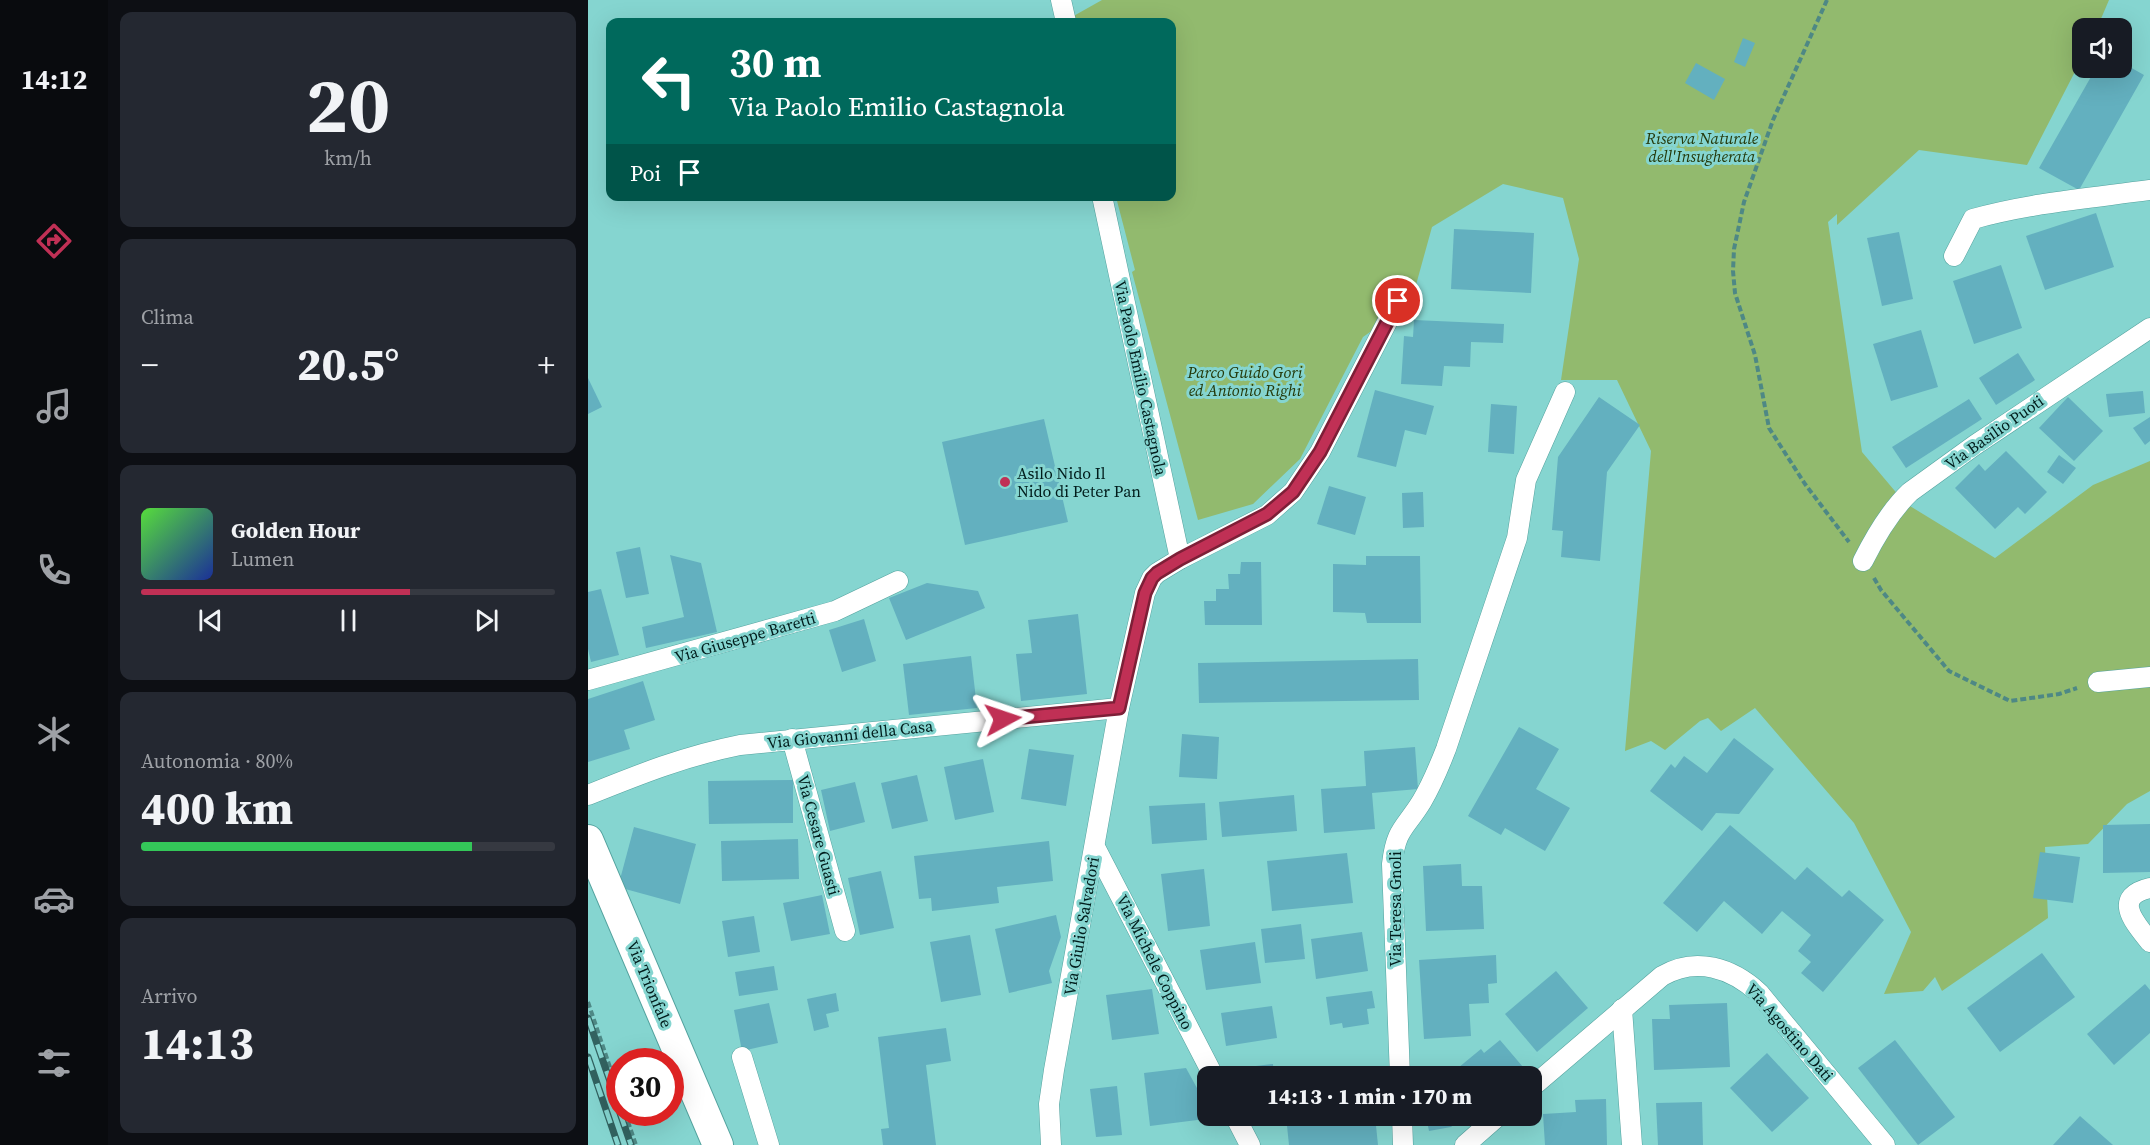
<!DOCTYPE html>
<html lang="it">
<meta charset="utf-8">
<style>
body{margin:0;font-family:"Source Serif 4",serif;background:#242831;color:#f1f3f6;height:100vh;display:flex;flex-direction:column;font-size:22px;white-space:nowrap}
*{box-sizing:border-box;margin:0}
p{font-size:20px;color:#9ea1a6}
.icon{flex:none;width:33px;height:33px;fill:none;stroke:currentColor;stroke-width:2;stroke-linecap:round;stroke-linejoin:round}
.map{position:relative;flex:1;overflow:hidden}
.sheet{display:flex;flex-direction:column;gap:12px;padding:12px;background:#0d0f14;width:480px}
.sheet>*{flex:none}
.top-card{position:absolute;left:18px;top:18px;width:570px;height:183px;border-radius:12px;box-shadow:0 6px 24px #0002;background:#00695c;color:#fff;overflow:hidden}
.buttons{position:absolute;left:1484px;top:18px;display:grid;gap:12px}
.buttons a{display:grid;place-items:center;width:60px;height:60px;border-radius:12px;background:#171b24;box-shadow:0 6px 24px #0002;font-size:30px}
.speed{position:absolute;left:18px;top:1048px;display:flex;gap:12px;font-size:30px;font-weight:700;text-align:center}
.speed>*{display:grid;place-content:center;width:78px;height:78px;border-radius:50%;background:#171b24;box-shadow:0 6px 24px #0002;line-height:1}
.speed .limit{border:9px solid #d22;background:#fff;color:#111}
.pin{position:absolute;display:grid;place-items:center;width:51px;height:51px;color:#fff;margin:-26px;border:3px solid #fff;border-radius:50%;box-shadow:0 2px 6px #0007}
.me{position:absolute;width:66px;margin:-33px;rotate:85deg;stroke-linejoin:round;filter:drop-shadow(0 0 4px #0008)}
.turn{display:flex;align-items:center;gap:21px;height:126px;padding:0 24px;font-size:27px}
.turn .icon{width:78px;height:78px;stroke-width:2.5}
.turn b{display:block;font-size:42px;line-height:51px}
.then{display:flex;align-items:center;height:57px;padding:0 24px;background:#0003;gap:12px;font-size:22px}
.big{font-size:45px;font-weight:800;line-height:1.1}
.sheet .widget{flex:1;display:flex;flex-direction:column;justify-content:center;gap:9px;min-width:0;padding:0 21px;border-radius:12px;background:#242831}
.sheet .dial{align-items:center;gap:0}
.dial b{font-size:78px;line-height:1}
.song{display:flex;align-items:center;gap:18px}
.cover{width:72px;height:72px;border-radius:9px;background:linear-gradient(135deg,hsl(110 70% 55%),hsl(230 70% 35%))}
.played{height:6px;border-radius:3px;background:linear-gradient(90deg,#c03055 65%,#363941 65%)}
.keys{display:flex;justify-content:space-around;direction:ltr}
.heat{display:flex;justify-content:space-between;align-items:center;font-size:33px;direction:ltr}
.charge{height:9px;border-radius:4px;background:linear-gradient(90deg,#34c759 80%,#363941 0)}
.trip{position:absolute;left:609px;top:1066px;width:345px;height:60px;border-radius:12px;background:#171b24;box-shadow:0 6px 24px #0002;font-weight:800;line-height:60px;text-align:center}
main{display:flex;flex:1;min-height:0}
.menu{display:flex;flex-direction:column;width:108px;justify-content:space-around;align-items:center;background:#090b0e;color:#9ea1a6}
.menu .icon{width:42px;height:42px}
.menu .on{color:#c03055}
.menu b{font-size:27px;color:#f1f3f6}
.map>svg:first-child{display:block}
.green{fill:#92ba6e}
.building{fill:#63b0bf}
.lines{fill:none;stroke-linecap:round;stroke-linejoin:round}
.minor-casing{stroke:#53a29e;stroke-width:21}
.primary-casing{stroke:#53a29e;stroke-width:32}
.path{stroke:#4e8885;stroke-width:4;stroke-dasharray:6 3;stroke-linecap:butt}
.minor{stroke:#fff;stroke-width:20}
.primary{stroke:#fff;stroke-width:30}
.rail-casing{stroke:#326260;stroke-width:7}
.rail{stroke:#85d5d0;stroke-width:4.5;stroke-dasharray:14;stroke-linecap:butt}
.route-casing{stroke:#7d1f37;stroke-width:15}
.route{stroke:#c03055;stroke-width:10}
.poi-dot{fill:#c03055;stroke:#85d5d0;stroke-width:2}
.labels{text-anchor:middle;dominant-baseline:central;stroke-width:6;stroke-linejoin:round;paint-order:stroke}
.park-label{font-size:16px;font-style:italic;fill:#24390a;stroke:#85d5d0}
.street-label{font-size:16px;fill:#001c1b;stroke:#85d5d0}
.poi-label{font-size:16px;fill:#001c1b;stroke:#85d5d0;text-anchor:start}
</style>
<main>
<nav class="menu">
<b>14:12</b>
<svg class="icon on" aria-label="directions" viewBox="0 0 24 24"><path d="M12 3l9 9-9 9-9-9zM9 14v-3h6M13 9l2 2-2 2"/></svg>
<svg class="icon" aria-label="music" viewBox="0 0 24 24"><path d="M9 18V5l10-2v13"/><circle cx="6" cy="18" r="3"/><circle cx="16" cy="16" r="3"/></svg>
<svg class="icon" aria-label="phone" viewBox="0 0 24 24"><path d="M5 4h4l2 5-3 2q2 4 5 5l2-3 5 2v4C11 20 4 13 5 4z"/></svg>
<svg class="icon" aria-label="climate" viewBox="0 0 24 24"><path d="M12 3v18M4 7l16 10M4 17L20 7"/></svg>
<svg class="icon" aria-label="car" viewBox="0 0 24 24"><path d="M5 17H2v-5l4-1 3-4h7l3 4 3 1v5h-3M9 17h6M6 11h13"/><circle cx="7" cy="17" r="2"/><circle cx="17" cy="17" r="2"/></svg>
<svg class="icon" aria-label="filters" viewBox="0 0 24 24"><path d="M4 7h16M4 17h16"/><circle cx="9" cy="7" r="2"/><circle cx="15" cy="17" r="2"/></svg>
</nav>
<section class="sheet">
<div class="widget dial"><b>20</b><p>km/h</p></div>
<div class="widget"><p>Clima</p>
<div class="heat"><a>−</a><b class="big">20.5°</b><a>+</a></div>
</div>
<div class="widget">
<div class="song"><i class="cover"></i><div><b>Golden Hour</b><p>Lumen</p></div></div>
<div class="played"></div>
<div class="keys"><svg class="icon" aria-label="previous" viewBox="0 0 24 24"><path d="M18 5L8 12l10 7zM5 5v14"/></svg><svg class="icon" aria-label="pause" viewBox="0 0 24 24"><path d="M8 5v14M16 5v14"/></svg><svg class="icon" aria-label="next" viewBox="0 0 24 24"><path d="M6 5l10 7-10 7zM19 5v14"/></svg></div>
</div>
<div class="widget"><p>Autonomia · 80%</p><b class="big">400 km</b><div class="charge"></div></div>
<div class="widget"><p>Arrivo</p><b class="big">14:13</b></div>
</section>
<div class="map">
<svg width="1562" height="1145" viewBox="0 0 1562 1145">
<rect width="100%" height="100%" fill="#85d5d0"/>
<path class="green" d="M 514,0 L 1521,0 L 1509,28 L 1494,28 L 1494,58 L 1439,165 L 1331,150 L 1249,225 L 1249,214 L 1240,222 L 1274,452 L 1317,503 L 1407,558 L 1505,485 L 1562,461 L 1562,791 L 1539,804 L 1500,844 L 1457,847 L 1460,918 L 1354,991 L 1347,977 L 1335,991 L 1296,994 L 1323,932 L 1266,823 L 1167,708 L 1133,731 L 1120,718 L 1112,721 L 1077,750 L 1063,741 L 1037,751 L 1063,451 L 1029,380 L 973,380 L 991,259 L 975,198 L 915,184 L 844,227 L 823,303 L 775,337 L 712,459 L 665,504 L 610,520 L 544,272 L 547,270 L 528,197 L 584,196 L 584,22 L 484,22 L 482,18 Z"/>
<g class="building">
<path d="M 1155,38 L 1167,43 L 1157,67 L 1146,62 Z"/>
<path d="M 1533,62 L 1556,75 L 1491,190 L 1451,168 L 1508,68 L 1533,68 Z"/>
<path d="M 1108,63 L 1137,79 L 1126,100 L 1097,83 Z"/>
<path d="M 1508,213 L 1526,267 L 1457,290 L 1438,236 Z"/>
<path d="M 866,229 L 946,233 L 943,293 L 863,289 Z"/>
<path d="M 1311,232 L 1325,299 L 1294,306 L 1279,238 Z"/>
<path d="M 1413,265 L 1434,328 L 1386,344 L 1365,281 Z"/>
<path d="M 826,320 L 916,324 L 915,343 L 883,342 L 882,367 L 856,366 L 854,386 L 813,384 L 816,336 L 825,337 Z"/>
<path d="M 1333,330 L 1350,387 L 1303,401 L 1285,344 Z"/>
<path d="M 1430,353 L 1447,380 L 1408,405 L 1391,378 Z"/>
<path d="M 0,378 L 14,407 L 0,414 Z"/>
<path d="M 787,390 L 846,406 L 838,435 L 817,430 L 808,467 L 769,457 Z"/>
<path d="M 1555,391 L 1557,413 L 1521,417 L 1518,394 Z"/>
<path d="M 1011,397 L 1052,425 L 1019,472 L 1012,561 L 973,557 L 975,531 L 964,530 L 970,457 Z"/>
<path d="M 1480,397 L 1515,431 L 1486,461 L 1451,428 Z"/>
<path d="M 1381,399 L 1394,419 L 1318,468 L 1304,447 Z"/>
<path d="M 903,404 L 929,406 L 926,454 L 900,452 Z"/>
<path d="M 1562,417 L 1562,441 L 1557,445 L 1545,428 Z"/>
<path d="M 456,419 L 480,522 L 377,545 L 354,442 Z"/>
<path d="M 1418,451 L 1459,492 L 1437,514 L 1430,507 L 1407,529 L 1367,488 L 1391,464 L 1397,471 Z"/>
<path d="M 1471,455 L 1488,468 L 1475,484 L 1459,472 Z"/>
<path d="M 741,486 L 778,497 L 767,535 L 729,524 Z"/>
<path d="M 835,492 L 836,527 L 815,528 L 814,493 Z"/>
<path d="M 52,547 L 61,594 L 38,598 L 28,552 Z"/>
<path d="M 82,555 L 113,563 L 129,632 L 58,648 L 54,627 L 96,617 Z"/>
<path d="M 778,556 L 832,556 L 833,623 L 779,623 L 777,613 L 745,612 L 745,564 L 778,565 Z"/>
<path d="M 653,562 L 673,562 L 674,625 L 617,625 L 616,601 L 628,601 L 628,589 L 641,589 L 640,574 L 652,574 Z"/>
<path d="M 339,583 L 390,591 L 397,608 L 318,640 L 301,598 Z"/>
<path d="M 13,589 L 31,655 L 3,662 L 0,649 L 0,592 Z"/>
<path d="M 490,614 L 499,694 L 433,701 L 428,654 L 444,653 L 440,620 Z"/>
<path d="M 276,619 L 288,661 L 254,672 L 241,630 Z"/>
<path d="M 383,656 L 389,708 L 321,715 L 315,664 Z"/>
<path d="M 830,659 L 831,700 L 611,703 L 610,663 Z"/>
<path d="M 55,681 L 67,720 L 36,730 L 42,749 L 0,762 L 0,699 Z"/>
<path d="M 931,727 L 971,749 L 948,789 L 982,808 L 957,851 L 917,828 L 913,835 L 880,816 Z"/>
<path d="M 594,734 L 631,737 L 629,779 L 591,777 Z"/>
<path d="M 1146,738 L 1186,769 L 1151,814 L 1128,813 L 1114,831 L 1062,791 L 1083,764 L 1087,768 L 1096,756 L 1119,773 Z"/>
<path d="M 827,747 L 830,789 L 784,793 L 787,829 L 736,833 L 733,789 L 778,786 L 776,751 Z"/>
<path d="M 441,749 L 486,755 L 478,806 L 433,799 Z"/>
<path d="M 395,759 L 406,812 L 367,820 L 356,767 Z"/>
<path d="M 329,775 L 340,821 L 304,829 L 293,783 Z"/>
<path d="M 205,780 L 205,823 L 121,824 L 120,781 Z"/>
<path d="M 267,782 L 277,822 L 242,831 L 233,790 Z"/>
<path d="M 706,795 L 709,831 L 634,837 L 631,802 Z"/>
<path d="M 617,803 L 619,840 L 564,844 L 561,806 Z"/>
<path d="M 1562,824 L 1562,872 L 1515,873 L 1515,825 Z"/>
<path d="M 1142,825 L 1207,880 L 1219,867 L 1254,897 L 1261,890 L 1296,920 L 1235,992 L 1213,973 L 1223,962 L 1210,951 L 1223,935 L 1194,911 L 1174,934 L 1136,901 L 1109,932 L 1075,903 Z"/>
<path d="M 46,827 L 108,844 L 92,904 L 30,887 Z"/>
<path d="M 210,839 L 211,879 L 134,881 L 133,841 Z"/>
<path d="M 461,841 L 465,881 L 409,887 L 411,903 L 344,911 L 343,898 L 331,899 L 326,856 Z"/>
<path d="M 1452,852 L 1492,857 L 1485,903 L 1445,898 Z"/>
<path d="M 759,853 L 765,903 L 684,911 L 679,861 Z"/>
<path d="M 873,864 L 874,886 L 894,886 L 896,929 L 838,931 L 835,866 Z"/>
<path d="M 616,869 L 622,926 L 580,931 L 573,874 Z"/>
<path d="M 293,871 L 306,928 L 272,935 L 260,878 Z"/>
<path d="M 234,895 L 242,934 L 203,941 L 195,903 Z"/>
<path d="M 468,915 L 473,937 L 461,971 L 464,983 L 421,993 L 407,929 Z"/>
<path d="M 166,916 L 172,952 L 140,957 L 134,921 Z"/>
<path d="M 713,924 L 717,959 L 677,963 L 673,929 Z"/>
<path d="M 774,932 L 780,971 L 728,979 L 723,939 Z"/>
<path d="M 382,935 L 393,995 L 353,1002 L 342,942 Z"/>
<path d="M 667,942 L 673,983 L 618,990 L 612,950 Z"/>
<path d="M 1454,953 L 1487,997 L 1412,1052 L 1379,1008 Z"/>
<path d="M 908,955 L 909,983 L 900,984 L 901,1003 L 881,1004 L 883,1036 L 836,1039 L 831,960 Z"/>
<path d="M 186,966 L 190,990 L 151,996 L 147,972 Z"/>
<path d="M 968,971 L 1000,1008 L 949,1052 L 917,1014 Z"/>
<path d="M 1557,984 L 1562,990 L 1562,1033 L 1526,1065 L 1499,1034 Z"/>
<path d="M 564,989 L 571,1034 L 524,1040 L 518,995 Z"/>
<path d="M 784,991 L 787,1008 L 779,1009 L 781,1024 L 755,1028 L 754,1023 L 742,1025 L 738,997 Z"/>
<path d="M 248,993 L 251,1011 L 238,1014 L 241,1027 L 226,1031 L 219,999 Z"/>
<path d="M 181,1003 L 190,1043 L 154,1051 L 146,1010 Z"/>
<path d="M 1139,1003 L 1142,1067 L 1066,1070 L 1064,1019 L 1082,1019 L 1081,1005 Z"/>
<path d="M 684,1006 L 689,1038 L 638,1046 L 633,1013 Z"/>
<path d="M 358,1028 L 363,1061 L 338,1065 L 348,1145 L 295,1145 L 293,1129 L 301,1128 L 290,1037 Z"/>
<path d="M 912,1040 L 935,1067 L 923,1077 L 859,1077 L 893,1049 L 896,1053 Z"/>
<path d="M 1307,1040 L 1367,1117 L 1330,1145 L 1270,1068 Z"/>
<path d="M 1179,1053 L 1221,1098 L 1184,1132 L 1142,1088 Z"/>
<path d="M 685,1064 L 686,1077 L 661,1077 L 660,1067 Z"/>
<path d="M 598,1068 L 615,1099 L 617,1119 L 562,1126 L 556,1073 Z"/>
<path d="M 800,1069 L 801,1077 L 774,1077 L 774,1072 Z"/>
<path d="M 529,1086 L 534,1135 L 508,1137 L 502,1089 Z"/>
<path d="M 1018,1099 L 1019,1145 L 957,1145 L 955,1114 L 988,1112 L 987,1100 Z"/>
<path d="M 1114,1102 L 1115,1145 L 1070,1145 L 1068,1103 Z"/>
<path d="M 698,1116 L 787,1116 L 790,1145 L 701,1145 Z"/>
<path d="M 838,1116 L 877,1116 L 863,1127 L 841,1131 Z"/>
<path d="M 1492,1116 L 1525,1145 L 1465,1145 Z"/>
</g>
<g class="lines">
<g class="minor-casing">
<g id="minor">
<path d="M 473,0 L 478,22"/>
<path d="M 514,196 L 592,559"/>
<path d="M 1366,256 L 1385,219 C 1442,203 1503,198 1562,190"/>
<path d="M 1275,561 C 1287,537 1302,511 1322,492 L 1387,445 L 1562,328"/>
<path d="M 0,680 L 247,611 L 310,581"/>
<path d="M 1510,682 L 1562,677"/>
<path d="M 204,739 L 257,931"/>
<path d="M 0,795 C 52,774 97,756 152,745 L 531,708"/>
<path d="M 507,847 L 626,1077"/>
<path d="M 1562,888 C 1523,897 1547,923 1562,942"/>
<path d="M 1034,1009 L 1044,1145"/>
<path d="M 154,1057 L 181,1145"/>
<path d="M 812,1077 L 804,864 C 808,828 817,829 834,801 C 844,784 851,767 858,749 L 929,538 L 938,480 L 977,392"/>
<path d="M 944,1087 L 1074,976 C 1108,956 1144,968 1171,993 L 1297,1145"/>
<path d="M 647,1116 L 662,1145"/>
<path d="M 814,1116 L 815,1145"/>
<path d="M 463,1145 L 461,1104 L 466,1070 L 531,708 L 557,593 L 564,578 L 569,573 L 592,559 L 679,515 L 705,492 L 732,452 L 810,301"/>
<path d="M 877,1145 L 910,1116"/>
</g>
</g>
<g class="primary-casing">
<path id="primary" d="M 0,840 L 130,1145"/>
</g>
<g class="path">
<path d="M 1239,0 L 1185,120 L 1156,202 L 1146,249 L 1145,271 L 1147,293 L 1167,355 L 1181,428 L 1217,484 L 1261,542"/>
<path d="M 1286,578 L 1293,590 L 1361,671 L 1422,701 L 1471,694 L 1489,688"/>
<path d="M 0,1002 L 32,1097"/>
<path d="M 37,1113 L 48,1145"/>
</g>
<use href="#minor" class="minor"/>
<use href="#primary" class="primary"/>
<g class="rail-casing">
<g id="rail">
<path d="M 0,1018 L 32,1110"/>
<path d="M 0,1057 L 30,1145"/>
<path d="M 32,1113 L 43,1145"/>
</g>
</g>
<use href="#rail" class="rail"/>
</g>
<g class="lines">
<g class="route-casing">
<path id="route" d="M 415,719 L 531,708 L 557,593 L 564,578 L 569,573 L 592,559 L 679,514 L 705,492 L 732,452 L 810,301"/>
</g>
<use href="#route" class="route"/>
</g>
<circle class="poi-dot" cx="417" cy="482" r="6"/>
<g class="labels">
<g class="park-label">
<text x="1114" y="138">Riserva Naturale<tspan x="1114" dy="18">dell'Insugherata</tspan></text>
<text x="657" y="372">Parco Guido Gori<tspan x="657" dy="18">ed Antonio Righi</tspan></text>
</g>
<g class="street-label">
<text transform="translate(553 378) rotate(78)">Via Paolo Emilio Castagnola</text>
<text transform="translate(1406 432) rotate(-35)">Via Basilio Puoti</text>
<text transform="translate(157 637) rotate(-16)">Via Giuseppe Baretti</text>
<text transform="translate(262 734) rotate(-6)">Via Giovanni della Casa</text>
<text transform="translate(231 835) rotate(75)">Via Cesare Guasti</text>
<text transform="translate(807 909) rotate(-90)">Via Teresa Gnoli</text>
<text transform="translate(493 926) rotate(-80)">Via Giulio Salvadori</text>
<text transform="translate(567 962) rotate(63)">Via Michele Coppino</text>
<text transform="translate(62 984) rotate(67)">Via Trionfale</text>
<text transform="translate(1202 1032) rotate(49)">Via Agostino Dati</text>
</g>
<g class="poi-label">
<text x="429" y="473">Asilo Nido Il<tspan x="429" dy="18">Nido di Peter Pan</tspan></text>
</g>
</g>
</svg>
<div class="buttons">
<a><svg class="icon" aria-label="sound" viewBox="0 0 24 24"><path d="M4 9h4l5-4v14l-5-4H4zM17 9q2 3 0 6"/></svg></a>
</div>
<div class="speed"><div class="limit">30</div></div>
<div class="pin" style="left:810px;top:301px;background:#d93025"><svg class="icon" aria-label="arrive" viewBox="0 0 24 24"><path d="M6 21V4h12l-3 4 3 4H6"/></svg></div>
<svg class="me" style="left:415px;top:719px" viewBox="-20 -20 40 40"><path d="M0-17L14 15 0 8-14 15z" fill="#c03055" stroke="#fff" stroke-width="4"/></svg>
<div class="trip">14:13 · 1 min · 170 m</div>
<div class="top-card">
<div class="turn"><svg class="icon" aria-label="left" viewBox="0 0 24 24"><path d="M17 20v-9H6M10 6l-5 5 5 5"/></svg><div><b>30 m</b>Via Paolo Emilio Castagnola</div></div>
<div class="then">Poi<svg class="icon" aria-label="arrive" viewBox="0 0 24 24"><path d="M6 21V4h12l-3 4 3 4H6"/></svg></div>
</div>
</div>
</main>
